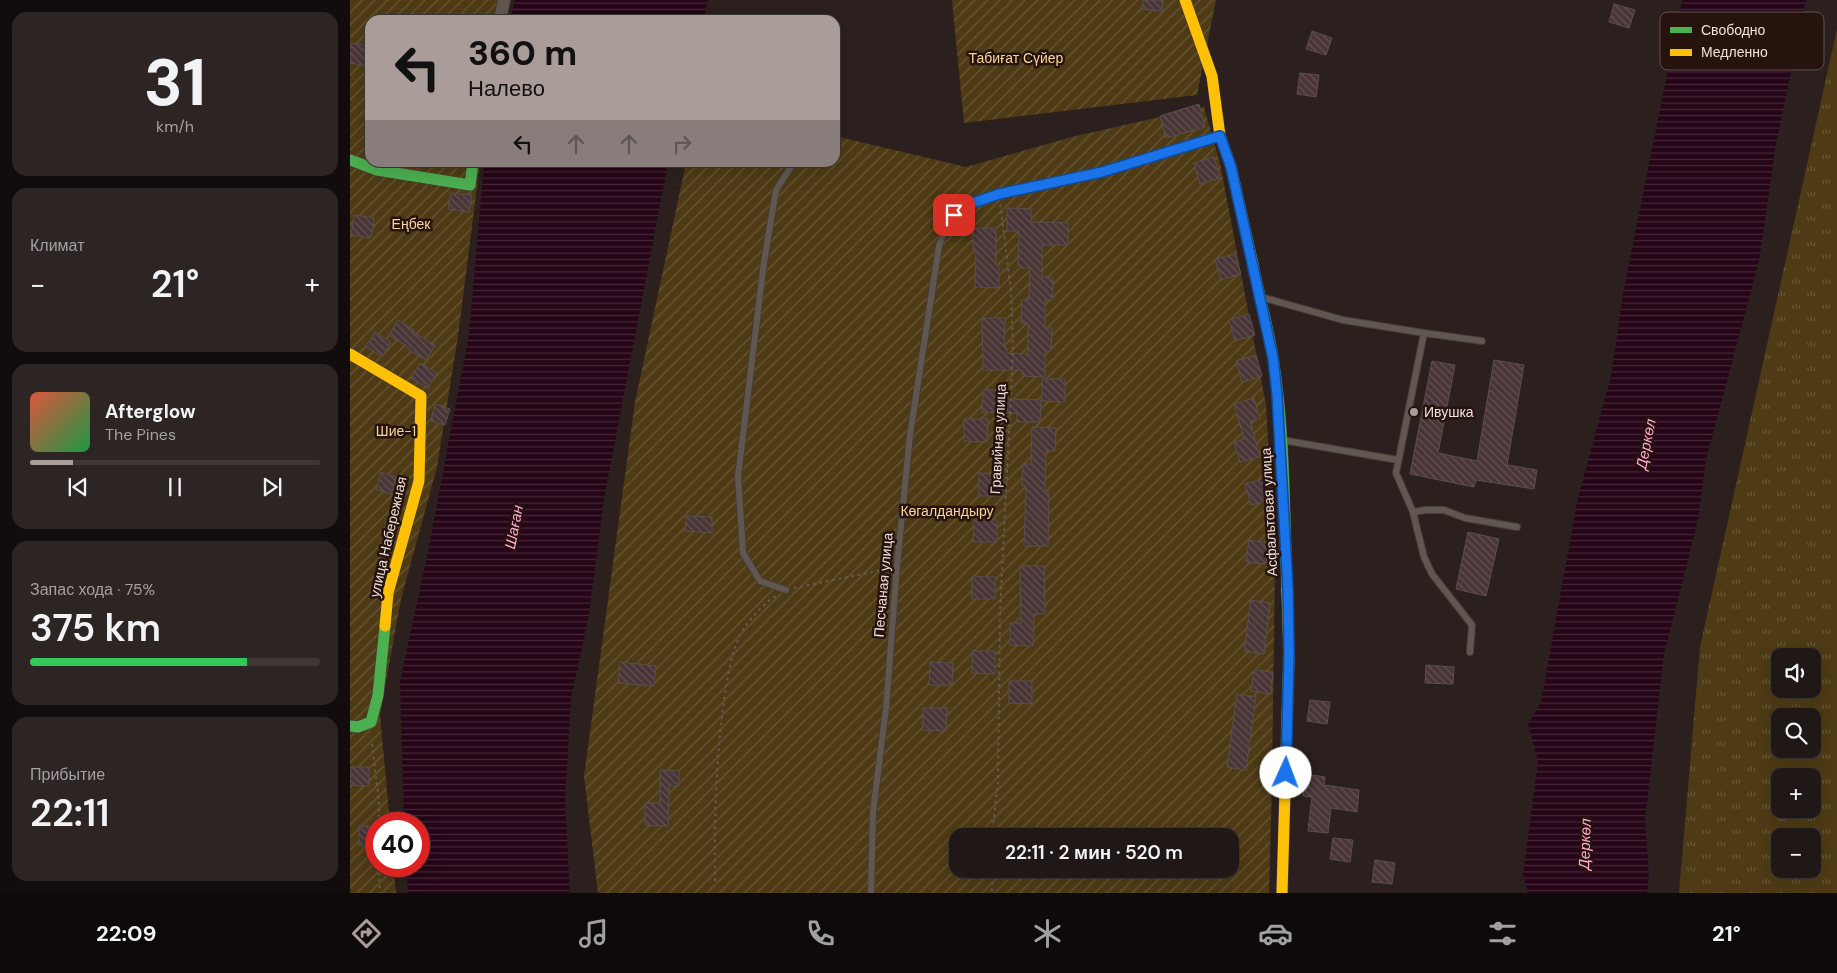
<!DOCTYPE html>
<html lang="ru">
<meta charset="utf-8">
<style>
body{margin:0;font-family:"DM Sans",sans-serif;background:#2d2523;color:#f1f3f6;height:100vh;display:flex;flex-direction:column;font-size:19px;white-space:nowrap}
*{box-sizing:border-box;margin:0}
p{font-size:16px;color:#a2a0a1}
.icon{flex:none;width:28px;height:28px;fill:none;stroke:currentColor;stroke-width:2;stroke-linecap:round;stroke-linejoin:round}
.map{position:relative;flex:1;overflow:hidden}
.sheet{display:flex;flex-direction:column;gap:12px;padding:12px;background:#120d0c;width:350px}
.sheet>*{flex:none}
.top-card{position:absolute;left:15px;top:15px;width:475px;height:152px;border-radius:15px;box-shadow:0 5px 20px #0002,0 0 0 1px #3d3735;background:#aa9d99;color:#111;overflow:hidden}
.buttons{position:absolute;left:1421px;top:648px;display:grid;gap:10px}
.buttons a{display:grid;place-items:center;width:50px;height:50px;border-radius:10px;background:#201816;box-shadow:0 5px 20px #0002,0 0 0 1px #3d3735;font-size:25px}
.speed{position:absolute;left:15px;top:812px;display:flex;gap:10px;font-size:25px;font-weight:700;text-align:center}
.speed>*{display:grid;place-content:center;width:65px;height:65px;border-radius:50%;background:#201816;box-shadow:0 5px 20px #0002,0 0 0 1px #3d3735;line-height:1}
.speed .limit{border:8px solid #d22;background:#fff;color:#111}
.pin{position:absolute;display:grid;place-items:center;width:42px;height:42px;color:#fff;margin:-21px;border-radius:10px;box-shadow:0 2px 8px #0006}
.me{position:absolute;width:55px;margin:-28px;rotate:2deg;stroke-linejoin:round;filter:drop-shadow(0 0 4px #0008)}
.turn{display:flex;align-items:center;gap:18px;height:105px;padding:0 20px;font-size:22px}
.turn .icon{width:65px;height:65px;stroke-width:2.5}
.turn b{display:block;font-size:35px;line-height:42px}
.lanes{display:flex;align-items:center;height:48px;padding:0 20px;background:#0003;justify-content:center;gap:25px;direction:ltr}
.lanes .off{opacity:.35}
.big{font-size:38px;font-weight:600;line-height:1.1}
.sheet .card{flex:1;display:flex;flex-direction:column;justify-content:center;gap:8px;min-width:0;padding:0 18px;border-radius:15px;background:#2d2523}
.sheet .dial{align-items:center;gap:0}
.dial b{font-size:65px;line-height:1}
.song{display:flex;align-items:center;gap:15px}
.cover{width:60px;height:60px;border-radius:8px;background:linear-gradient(135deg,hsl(10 70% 55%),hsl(140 70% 35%))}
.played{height:5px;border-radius:2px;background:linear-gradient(90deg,#aa9d99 15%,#3d3735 15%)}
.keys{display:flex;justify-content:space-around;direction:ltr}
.heat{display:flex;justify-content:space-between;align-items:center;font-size:28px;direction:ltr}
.charge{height:8px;border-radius:4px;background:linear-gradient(90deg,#34c759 75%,#3d3735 0)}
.trip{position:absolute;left:599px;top:828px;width:290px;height:50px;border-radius:15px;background:#201816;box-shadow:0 5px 20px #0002,0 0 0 1px #3d3735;font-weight:600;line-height:50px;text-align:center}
.tabs{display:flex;height:80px;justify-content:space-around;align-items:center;background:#0d0a09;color:#a2a0a1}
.tabs .icon{width:35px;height:35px}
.tabs .active{color:#aa9d99}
.tabs b{font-size:22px;color:#f1f3f6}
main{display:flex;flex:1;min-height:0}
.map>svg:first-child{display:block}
.grass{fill:url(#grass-tufts);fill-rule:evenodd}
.garden{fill:url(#garden-furrows);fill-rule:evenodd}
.water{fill:url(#water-rules)}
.building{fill:url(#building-back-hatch);stroke:#594f4e}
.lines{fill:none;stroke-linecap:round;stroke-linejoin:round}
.lane-casing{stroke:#463c39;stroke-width:8}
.street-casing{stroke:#463c39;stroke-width:14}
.fast-casing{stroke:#463c39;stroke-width:12}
.slow-casing{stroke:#463c39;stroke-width:12}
.path{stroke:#665c58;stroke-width:2;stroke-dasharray:2.5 4;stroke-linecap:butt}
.lane{stroke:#615751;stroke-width:6}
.street{stroke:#615751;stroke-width:12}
.fast{stroke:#4caf50;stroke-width:11}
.slow{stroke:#ffc107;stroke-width:11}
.route-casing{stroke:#114b97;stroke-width:12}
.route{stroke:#1a73e8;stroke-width:9}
.poi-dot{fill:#aa9d99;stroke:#27130e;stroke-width:2}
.labels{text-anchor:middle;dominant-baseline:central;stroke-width:5;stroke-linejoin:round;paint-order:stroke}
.park-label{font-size:14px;fill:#f7d699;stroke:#27130e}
.poi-label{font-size:14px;fill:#efe0dc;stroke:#27130e;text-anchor:start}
.street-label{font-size:14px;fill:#efe0dc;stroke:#27130e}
.water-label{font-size:15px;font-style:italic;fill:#ffa9d5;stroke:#27130e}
.key{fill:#27130e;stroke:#63504c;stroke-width:1}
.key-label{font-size:14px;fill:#efe0dc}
</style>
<main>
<section class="sheet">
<div class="card dial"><b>31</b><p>km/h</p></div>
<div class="card"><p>Климат</p>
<div class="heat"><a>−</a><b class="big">21°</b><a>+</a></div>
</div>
<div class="card">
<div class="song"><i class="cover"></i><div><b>Afterglow</b><p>The Pines</p></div></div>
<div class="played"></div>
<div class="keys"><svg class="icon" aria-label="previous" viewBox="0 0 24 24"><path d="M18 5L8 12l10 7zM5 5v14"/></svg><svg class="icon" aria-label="pause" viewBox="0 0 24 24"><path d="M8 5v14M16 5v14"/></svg><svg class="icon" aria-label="next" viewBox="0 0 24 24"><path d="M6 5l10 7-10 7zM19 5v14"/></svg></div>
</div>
<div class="card"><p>Запас хода · 75%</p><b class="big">375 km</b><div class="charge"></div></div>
<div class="card"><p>Прибытие</p><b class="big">22:11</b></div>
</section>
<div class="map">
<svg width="1487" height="893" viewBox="0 0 1487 893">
<defs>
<pattern id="grass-tufts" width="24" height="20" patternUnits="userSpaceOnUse" patternTransform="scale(1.25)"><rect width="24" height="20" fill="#4e3b15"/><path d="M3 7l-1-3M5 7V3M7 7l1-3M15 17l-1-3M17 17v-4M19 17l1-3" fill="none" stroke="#685736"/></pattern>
<pattern id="garden-furrows" width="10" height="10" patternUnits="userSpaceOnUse" patternTransform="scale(1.25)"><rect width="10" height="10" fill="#4e3b15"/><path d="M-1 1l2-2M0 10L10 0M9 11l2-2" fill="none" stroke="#685736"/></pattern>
<pattern id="water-rules" width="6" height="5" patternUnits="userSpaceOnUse" patternTransform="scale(1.25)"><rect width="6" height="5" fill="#250517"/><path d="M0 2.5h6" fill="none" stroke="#452938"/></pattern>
<pattern id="building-back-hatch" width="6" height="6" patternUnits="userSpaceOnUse" patternTransform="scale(1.25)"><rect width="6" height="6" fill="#493436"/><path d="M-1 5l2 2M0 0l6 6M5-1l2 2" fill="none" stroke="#645152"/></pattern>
</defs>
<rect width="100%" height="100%" fill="#2b201d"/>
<path class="grass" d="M 1487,29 L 1487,893 L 1329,893 L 1350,647 ZM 1430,656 L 1462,656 L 1462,689 L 1430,689 ZM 1430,716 L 1462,716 L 1462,749 L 1430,749 ZM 1430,776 L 1462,776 L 1462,809 L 1430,809 ZM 1430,836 L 1462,836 L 1462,869 L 1430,869 Z"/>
<g class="garden">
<path d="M 0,0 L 157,0 L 154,20 L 20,20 L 20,162 L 130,163 L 108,336 L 87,467 L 51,599 L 30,715 L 40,824 L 26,824 L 26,866 L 43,866 L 46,893 L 0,893 Z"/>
<path d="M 602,0 L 866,0 L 847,95 L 614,123 Z"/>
<path d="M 854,107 L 870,163 L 916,405 L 925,559 L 922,780 L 919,893 L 248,893 L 234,776 L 285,402 L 336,163 L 485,162 L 485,136 L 616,167 L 722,137 ZM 608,836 L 880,836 L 880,869 L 608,869 Z"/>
</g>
<g class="water">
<path d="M 165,0 L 358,0 L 354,20 L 160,20 Z"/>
<path d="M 1332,0 L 1456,0 L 1426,144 L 1409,261 L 1356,460 L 1348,520 L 1314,655 L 1295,820 L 1299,876 L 1297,893 L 1178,893 L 1173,875 L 1188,761 L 1178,724 L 1191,702 L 1227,502 L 1261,376 L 1274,288 Z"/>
<path d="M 134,163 L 318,163 L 254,499 L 239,615 L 221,698 L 215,801 L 220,893 L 58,893 L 56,866 L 69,866 L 69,824 L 54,824 L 50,681 L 77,557 L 119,334 Z"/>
</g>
<g class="building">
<path d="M 793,0 L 813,0 L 812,11 L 792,9 Z"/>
<path d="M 1264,4 L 1285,10 L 1279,28 L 1259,22 Z"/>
<path d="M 962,31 L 982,38 L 976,55 L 956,49 Z"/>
<path d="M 0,43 L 20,46 L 17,66 L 0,63 Z"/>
<path d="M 950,73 L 969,75 L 966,97 L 947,94 Z"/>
<path d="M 849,104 L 855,127 L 816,138 L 810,116 Z"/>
<path d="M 864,157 L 870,178 L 850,184 L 844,163 Z"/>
<path d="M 101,193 L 122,195 L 119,212 L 98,209 Z"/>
<path d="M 657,208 L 681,209 L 681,222 L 718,223 L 718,245 L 692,245 L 692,277 L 703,277 L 702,300 L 695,300 L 695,328 L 702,328 L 701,351 L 695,351 L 695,377 L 672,376 L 672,370 L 633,370 L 632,318 L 655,318 L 654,347 L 657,348 L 657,353 L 678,354 L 678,323 L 671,323 L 672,300 L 679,301 L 680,268 L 668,268 L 669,231 L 657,231 Z"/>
<path d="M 4,215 L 24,218 L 21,238 L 1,235 Z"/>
<path d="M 623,228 L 646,228 L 646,265 L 649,265 L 649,288 L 625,287 L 626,250 L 623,250 Z"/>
<path d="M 885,254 L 891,274 L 871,280 L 865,259 Z"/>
<path d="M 899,314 L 905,335 L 885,341 L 879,320 Z"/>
<path d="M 48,320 L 64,330 L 63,332 L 85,345 L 76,360 L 59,350 L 60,348 L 39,335 Z"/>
<path d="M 25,332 L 41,342 L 32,357 L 16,346 Z"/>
<path d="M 906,355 L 912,376 L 892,382 L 886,361 Z"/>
<path d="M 1144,360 L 1174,365 L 1157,465 L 1187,470 L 1184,489 L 1126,480 L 1124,487 L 1060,474 L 1082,361 L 1105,365 L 1088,453 L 1127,461 Z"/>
<path d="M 70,363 L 87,373 L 78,388 L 61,378 Z"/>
<path d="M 692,379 L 715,379 L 715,402 L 692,401 Z"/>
<path d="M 633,390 L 656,390 L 656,399 L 691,400 L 690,422 L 667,422 L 667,413 L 632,412 Z"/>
<path d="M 904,398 L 910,419 L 900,421 L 910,457 L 890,462 L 884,442 L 894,439 L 884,404 Z"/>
<path d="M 85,404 L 100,409 L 95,425 L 81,421 Z"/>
<path d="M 614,419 L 638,419 L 637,442 L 614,441 Z"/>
<path d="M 682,427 L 706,428 L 705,451 L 696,450 L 695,493 L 699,493 L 698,546 L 674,546 L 676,486 L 672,486 L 673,464 L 681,464 Z"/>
<path d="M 31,472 L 46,477 L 41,494 L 26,489 Z"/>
<path d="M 629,473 L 653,474 L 652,496 L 629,496 Z"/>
<path d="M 915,478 L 921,499 L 901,505 L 895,484 Z"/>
<path d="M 336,516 L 362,517 L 362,533 L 335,531 Z"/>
<path d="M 624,519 L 647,520 L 647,542 L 623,542 Z"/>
<path d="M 1118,532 L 1149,539 L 1136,596 L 1106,589 Z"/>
<path d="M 899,540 L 919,543 L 916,564 L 896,562 Z"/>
<path d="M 670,566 L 694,566 L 695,614 L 684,614 L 683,646 L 660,645 L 660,623 L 671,623 Z"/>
<path d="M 622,576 L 645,577 L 645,599 L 622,599 Z"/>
<path d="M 901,600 L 920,603 L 914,654 L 894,651 Z"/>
<path d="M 622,651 L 645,651 L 645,674 L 622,673 Z"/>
<path d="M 270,662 L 306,666 L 304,686 L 268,683 Z"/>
<path d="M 580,662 L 603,663 L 602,685 L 579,685 Z"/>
<path d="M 1076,665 L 1104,667 L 1103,684 L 1075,683 Z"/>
<path d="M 904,670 L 923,672 L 921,694 L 901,691 Z"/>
<path d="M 659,681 L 682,681 L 682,704 L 659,703 Z"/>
<path d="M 887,694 L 906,697 L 896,770 L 877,767 Z"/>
<path d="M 960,700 L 980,702 L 977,724 L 957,721 Z"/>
<path d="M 573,708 L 597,708 L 596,731 L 573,730 Z"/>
<path d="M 1,767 L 19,767 L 19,786 L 0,785 Z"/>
<path d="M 310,770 L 329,771 L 329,786 L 319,786 L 318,826 L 295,825 L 295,803 L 310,803 Z"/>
<path d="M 956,774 L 975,777 L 974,785 L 1009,790 L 1007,812 L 981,808 L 978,833 L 958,831 L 962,797 L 953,796 Z"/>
<rect x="9" y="826" width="17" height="19"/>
<path d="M 983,838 L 1003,840 L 1000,862 L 980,859 Z"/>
<path d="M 1025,860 L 1045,863 L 1042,884 L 1022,882 Z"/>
</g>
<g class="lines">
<g class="lane-casing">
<g id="lane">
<path d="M 911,297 L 993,320 L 1074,333 L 1046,473 L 1063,512 L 1074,557 L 1082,574 L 1122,625 L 1120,652"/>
<path d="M 1074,333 L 1132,341"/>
<path d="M 932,440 L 1048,460"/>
<path d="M 1063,512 L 1076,510 L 1094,510 L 1115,518 L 1167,527"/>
<path d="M 436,590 L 410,581 L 393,553 L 388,476 L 414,262 L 426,190 L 444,162"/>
<path d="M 521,893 L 523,812 L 536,708 L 547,566 L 560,435 L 589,246 L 597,223 L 611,207 L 649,194 L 752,171 L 869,136"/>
</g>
</g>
<g class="street-casing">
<path id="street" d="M 150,20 L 154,0"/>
</g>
<g class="fast-casing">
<g id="fast">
<path d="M 0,160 L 27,170 L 120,185 L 123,162"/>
<path d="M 903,265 C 909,296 918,327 923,358 C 935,434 934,512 937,589"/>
<path d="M 0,726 L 8,727 L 21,722 L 28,695 L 35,626"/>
</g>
</g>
<g class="slow-casing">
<g id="slow">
<path d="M 835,0 L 862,76 L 870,136 L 881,167 L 903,265"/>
<path d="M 0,354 L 71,396 L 69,481 L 38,593 L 35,626"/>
<path d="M 932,893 L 939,654 L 937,589"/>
</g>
</g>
<g class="path">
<path d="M 444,588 L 537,569"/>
<path d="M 22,744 L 29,801 L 29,824"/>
<path d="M 642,836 L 648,781 L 650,613 L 663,351 L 661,291 L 650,202"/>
<path d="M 29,866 L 30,893"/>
<path d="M 642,869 L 642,893"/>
<path d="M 365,881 C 364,818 366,756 375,694 C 379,672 382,647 394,628 C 401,618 416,601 426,596"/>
</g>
<use href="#lane" class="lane"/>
<use href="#street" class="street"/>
<use href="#fast" class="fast"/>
<use href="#slow" class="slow"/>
</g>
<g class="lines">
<g class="route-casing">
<path id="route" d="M 604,215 L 611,207 L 649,194 L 752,172 L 870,136 L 881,167 L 923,358 L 927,394 L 938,590 L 939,654 L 936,773"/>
</g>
<use href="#route" class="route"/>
</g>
<circle class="poi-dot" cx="1064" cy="412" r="5"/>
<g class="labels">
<g class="park-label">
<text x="666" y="58">Табиғат Сүйер</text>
<text x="61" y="224">Еңбек</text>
<text x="46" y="431">Шие-1</text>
<text x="597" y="511">Көгалдандыру</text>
</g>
<g class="poi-label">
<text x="1074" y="412">Ивушка</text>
</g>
<g class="street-label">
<text transform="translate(648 439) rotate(-87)">Гравийная улица</text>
<text transform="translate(919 512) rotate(-93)">Асфальтовая улица</text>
<text transform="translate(38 537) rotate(-77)">улица Набережная</text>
<text transform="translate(533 585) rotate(-85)">Песчаная улица</text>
</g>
<g class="water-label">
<text transform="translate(1296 444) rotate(-79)">Деркөл</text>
<text transform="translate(164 527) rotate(-79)">Шаған</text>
<text transform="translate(1235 844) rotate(-88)">Деркөл</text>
</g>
</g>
<rect x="1310" y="12" width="164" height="58" rx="8" class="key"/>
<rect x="1320" y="27" width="22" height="6" fill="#4caf50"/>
<rect x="1320" y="49" width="22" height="7" fill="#ffc107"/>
<g class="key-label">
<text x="1351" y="35">Свободно</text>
<text x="1351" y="57">Медленно</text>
</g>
</svg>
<div class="buttons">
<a><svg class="icon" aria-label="sound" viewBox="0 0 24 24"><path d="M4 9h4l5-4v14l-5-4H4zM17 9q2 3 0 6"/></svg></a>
<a><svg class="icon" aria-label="search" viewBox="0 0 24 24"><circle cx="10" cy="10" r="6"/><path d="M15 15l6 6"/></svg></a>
<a>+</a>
<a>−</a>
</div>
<div class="speed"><div class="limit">40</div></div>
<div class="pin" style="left:604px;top:215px;background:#d93025"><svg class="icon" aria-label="arrive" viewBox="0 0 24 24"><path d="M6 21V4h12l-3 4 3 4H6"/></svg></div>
<svg class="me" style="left:936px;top:773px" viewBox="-20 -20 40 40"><circle r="19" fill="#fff"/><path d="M0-13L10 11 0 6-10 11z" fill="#1a73e8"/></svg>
<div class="trip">22:11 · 2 мин · 520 m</div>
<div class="top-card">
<div class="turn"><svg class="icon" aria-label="left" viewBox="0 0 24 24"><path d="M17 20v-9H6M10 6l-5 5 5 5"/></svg><div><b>360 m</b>Налево</div></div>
<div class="lanes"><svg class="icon" aria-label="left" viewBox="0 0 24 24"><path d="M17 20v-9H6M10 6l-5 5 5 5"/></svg><svg class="icon off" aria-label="ahead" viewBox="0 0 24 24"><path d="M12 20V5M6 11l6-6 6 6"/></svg><svg class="icon off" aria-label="ahead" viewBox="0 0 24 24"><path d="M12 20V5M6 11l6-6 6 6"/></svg><svg class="icon off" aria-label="right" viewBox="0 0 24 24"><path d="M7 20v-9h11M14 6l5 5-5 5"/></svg></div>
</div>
</div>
</main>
<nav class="tabs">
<b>22:09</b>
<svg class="icon active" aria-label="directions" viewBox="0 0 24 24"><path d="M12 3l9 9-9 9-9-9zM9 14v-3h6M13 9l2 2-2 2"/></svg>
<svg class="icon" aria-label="music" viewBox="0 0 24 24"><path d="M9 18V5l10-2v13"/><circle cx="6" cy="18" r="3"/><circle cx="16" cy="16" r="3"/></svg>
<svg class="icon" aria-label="phone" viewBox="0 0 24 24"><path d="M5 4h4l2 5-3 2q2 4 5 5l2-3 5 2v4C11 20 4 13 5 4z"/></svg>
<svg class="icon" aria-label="climate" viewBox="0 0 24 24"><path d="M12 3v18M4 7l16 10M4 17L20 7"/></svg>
<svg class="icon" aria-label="car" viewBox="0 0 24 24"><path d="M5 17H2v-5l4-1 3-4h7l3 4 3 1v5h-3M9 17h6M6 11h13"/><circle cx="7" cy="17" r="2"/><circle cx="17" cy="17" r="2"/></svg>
<svg class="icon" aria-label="filters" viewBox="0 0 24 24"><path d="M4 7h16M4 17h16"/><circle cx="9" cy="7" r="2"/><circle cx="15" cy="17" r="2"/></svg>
<b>21°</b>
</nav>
